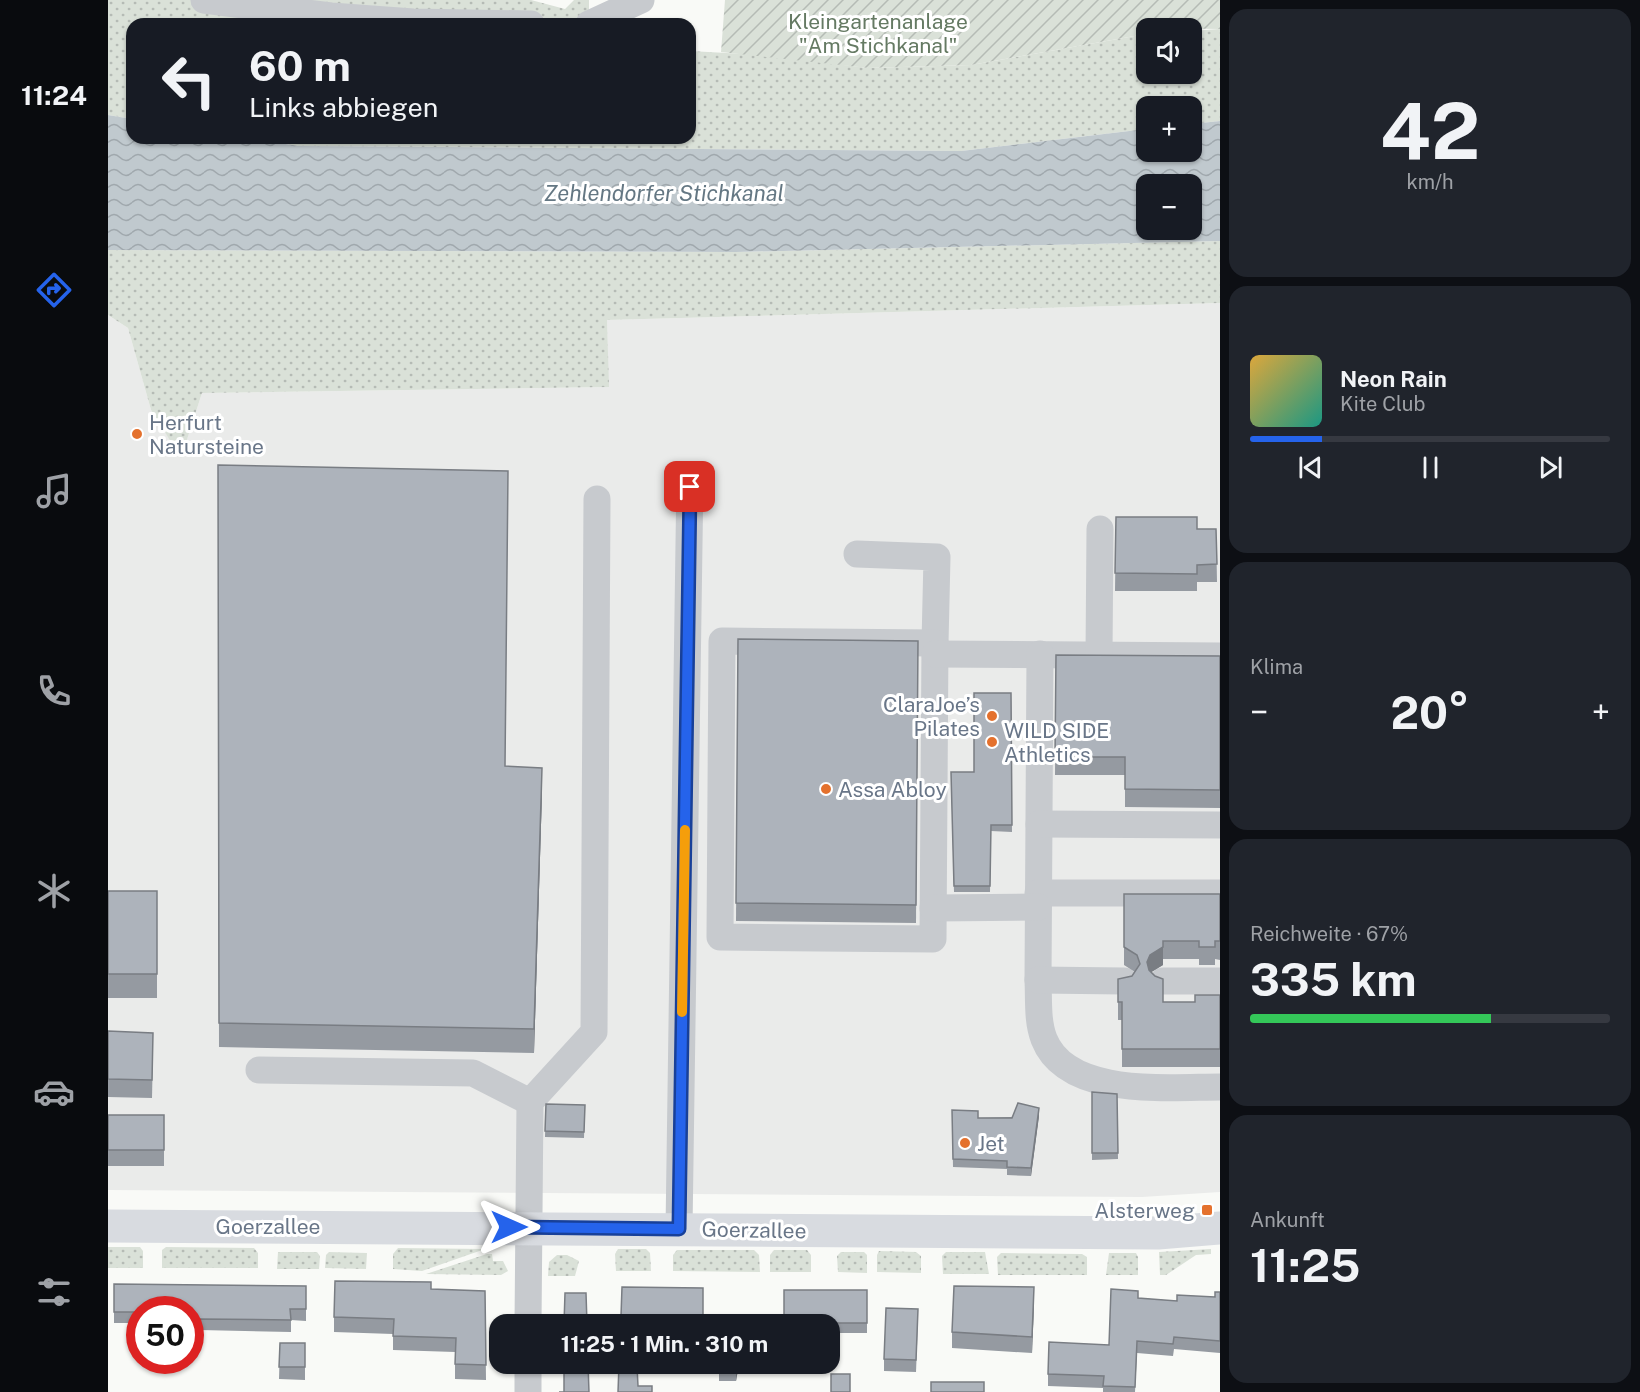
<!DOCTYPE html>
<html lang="de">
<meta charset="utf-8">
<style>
body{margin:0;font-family:"Public Sans",sans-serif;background:#20242c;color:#f1f3f6;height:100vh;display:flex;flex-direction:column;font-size:22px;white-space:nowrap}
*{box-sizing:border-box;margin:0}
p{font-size:20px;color:#9ea1a6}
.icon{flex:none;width:33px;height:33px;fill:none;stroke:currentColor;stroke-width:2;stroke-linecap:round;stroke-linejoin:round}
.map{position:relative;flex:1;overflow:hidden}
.side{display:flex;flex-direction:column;gap:9px;padding:9px;background:#0d0f14;width:420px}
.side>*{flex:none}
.hud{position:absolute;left:18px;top:18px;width:570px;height:126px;border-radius:18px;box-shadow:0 2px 4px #0004;background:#171b24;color:#f1f3f6;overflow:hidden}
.controls{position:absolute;left:1028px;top:18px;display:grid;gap:12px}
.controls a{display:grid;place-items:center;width:66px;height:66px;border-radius:12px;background:#171b24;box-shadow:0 2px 4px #0004;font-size:30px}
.speed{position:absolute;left:18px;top:1296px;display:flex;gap:12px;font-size:30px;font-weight:700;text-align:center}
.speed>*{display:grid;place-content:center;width:78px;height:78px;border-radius:50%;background:#171b24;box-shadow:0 2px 4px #0004;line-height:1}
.speed .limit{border:9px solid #d22;background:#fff;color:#111}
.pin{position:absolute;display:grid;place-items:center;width:51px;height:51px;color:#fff;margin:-26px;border-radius:12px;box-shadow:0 3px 9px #0006}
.me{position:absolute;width:66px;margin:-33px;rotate:90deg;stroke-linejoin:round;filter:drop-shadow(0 0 4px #0008)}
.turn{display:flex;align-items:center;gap:21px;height:126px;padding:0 24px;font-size:27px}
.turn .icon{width:78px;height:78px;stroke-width:2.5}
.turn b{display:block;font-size:42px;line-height:51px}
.big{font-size:45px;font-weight:700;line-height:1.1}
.side .widget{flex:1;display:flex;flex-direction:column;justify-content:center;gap:9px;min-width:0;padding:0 21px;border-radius:18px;background:#20242c}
.side .dial{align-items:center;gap:0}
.dial b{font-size:78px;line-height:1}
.song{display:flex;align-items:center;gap:18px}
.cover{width:72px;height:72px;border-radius:9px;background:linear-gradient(135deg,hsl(40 70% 55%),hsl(170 70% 35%))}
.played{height:6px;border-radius:3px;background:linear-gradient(90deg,#2563eb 20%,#363941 20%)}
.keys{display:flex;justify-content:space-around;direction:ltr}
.heat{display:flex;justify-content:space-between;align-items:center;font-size:33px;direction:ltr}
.charge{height:9px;border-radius:4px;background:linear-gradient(90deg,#34c759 67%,#363941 0)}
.trip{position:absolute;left:381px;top:1314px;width:351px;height:60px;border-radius:18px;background:#171b24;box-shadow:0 2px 4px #0004;font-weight:700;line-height:60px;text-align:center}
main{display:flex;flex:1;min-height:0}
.menu{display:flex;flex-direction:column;width:108px;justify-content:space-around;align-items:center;background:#090b0e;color:#9ea1a6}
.menu .icon{width:42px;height:42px}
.menu .selected{color:#2563eb}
.menu b{font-size:27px;color:#f1f3f6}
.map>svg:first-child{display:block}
.built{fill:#eaebea}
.grass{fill:url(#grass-dots)}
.garden{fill:url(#garden-furrows)}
.water{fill:url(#water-waves);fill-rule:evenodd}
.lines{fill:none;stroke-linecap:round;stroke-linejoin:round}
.minor{stroke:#c7cace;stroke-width:27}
.major{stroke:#d8dbe0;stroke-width:33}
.wall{fill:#959aa1}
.shaded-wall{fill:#797d83}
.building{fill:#adb3bb;stroke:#797d83;stroke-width:1.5}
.route-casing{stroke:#184099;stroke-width:15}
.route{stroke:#2563eb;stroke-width:10}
.slow{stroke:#f59e0b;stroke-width:10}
.poi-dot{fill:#e4712d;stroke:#fff;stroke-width:2}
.labels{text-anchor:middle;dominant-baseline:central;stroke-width:6;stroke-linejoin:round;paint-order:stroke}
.park-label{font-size:21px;fill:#657a63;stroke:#fff}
.poi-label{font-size:21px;fill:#697688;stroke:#fff;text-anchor:start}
.street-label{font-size:21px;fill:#697688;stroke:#fff}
.water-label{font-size:22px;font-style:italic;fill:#647783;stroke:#fff}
</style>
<main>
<nav class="menu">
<b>11:24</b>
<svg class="icon selected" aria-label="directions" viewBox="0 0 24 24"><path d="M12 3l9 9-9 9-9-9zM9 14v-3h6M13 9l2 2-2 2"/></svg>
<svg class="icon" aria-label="music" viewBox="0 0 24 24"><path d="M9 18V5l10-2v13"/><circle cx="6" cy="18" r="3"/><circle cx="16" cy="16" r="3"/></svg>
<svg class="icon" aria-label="phone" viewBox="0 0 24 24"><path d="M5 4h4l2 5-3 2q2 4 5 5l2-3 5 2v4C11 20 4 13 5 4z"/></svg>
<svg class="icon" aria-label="climate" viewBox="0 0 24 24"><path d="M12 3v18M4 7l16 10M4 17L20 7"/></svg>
<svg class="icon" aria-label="car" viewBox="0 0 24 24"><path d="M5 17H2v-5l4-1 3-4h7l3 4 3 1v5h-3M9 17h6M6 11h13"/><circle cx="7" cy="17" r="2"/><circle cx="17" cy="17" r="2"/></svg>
<svg class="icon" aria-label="filters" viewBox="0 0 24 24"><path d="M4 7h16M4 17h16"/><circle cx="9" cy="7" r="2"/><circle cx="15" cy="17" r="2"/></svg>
</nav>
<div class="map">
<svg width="1112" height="1392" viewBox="0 0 1112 1392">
<defs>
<pattern id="grass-dots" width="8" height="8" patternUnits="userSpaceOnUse" patternTransform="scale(1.5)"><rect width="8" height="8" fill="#dae1d8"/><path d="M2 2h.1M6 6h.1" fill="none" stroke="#b5bbb5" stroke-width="1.8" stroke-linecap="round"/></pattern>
<pattern id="garden-furrows" width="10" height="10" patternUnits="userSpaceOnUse" patternTransform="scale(1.5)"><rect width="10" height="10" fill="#dae1d8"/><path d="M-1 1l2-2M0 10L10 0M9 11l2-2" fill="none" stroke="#b5bbb5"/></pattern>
<pattern id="water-waves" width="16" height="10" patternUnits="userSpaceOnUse" patternTransform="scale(1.5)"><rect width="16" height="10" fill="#c0c9ce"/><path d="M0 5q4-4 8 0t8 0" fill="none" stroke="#a0a8ad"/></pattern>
</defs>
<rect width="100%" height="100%" fill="#f9faf7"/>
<path class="built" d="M 1112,303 L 1112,1192 L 1034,1197 L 0,1190 L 0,315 L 20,328 L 43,410 L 73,457 L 94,393 L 500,387 L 499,320 Z"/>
<g class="grass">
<path d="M 0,0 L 423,0 L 457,9 L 466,0 L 481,0 L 481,24 L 24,24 L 24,119 L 0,115 Z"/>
<path d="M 1112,29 L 1112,121 L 1083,124 L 1083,106 L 1038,106 L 1038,129 L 853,151 L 190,146 L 142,138 L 582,138 L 582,51 L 655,55 L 760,68 L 863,65 L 1038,34 L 1038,74 L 1083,74 L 1083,31 Z"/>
<path d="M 1112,241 L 1112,303 L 499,320 L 501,387 L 94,393 L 73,458 L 43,410 L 20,328 L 0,315 L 0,250 L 628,252 Z"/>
<path d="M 0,1247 L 32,1247 L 35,1251 L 35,1268 L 0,1268 Z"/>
<path d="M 58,1247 L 146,1248 L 150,1253 L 150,1268 L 54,1268 L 54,1250 Z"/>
<path d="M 290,1248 L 377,1249 L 314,1271 L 285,1269 L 285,1254 Z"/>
<path d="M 510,1249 L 538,1249 L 542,1253 L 543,1271 L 508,1271 L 507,1254 Z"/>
<path d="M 1103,1249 L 1103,1254 L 1088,1255 L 1058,1275 L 1052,1275 L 1051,1252 Z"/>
<path d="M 569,1250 L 646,1250 L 651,1255 L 652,1272 L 565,1271 L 565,1255 Z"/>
<path d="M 666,1250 L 699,1250 L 703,1255 L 703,1272 L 662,1272 L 662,1255 Z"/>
<path d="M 771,1251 L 808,1252 L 813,1256 L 813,1273 L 769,1272 L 769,1255 Z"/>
<path d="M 170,1252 L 209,1252 L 212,1256 L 211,1269 L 169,1269 Z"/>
<path d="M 221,1252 L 259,1253 L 258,1269 L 217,1268 L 218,1255 Z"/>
<path d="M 733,1252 L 756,1252 L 759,1255 L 759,1273 L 730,1272 L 729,1256 Z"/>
<path d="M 838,1252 L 877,1252 L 881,1274 L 835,1274 L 834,1256 Z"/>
<path d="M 893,1253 L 974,1254 L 979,1257 L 979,1275 L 890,1275 L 889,1257 Z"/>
<path d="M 1001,1253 L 1028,1253 L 1030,1257 L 1030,1275 L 998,1275 Z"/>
<path d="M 379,1254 L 384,1254 L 385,1261 L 395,1261 L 400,1271 L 393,1275 L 318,1274 Z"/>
<path d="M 449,1255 L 459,1255 L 471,1261 L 467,1276 L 440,1276 L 441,1262 Z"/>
</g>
<path class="garden" d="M 617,0 L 1112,0 L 1112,29 L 1038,28 L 1038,34 L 863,65 L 760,68 L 613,52 Z"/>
<path class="water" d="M 0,115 L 24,119 L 24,138 L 142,138 L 190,146 L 853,151 L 1038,129 L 1038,152 L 1083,152 L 1083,124 L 1112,121 L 1112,241 L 628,252 L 0,250 ZM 1038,184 L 1083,184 L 1083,230 L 1038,230 Z"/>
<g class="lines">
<g class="minor">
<path d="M 96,0 L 223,16 L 305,22 L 423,24"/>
<path d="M 481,24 L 533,0"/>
<path d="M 749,554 L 829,557 L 827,643"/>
<path d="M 614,641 L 827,643 L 825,939 L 612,937 Z"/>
<path d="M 827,654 L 1112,656"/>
<path d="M 932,654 L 930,980 C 931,1000 929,1021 936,1039 C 959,1098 1062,1087 1112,1087"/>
<path d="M 991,655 L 992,529"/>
<path d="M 931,824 L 1112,825"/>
<path d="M 930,893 L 1112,893"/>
<path d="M 825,908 L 930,907"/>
<path d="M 930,980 L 1016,981"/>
<path d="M 1055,981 L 1112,981"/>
<path d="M 151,1070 L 365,1073 L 422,1102"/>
<path d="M 571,1229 L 582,475"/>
<path d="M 420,1324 L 422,1102 L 486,1032 L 489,499"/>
<path d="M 420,1392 L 420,1364"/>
</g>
<path class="major" d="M 0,1226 L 1050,1233 L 1112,1228"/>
</g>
<g class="wall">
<path d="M 110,465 L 397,766 L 434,792 L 426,1053 L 111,1047 Z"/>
<path d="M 1008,517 L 1089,529 L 1108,529 L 1109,582 L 1089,582 L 1089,591 L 1007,591 Z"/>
<path d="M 630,639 L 810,641 L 808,923 L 628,921 Z"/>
<path d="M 948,655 L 1112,656 L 1112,808 L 1017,807 L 1017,775 L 947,775 Z"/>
<path d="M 903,693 L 904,832 L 883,831 L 882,892 L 846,892 L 843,772 L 866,772 Z"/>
<rect x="0" y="891" width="49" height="107"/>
<path d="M 1016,894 L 1112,894 L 1112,960 L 1107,959 L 1107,965 L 1091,965 L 1091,959 L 1055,959 L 1055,965 L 1043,972 L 1055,1002 L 1087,1002 L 1112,995 L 1112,1067 L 1014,1067 L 1014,1020 L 1010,1020 L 1010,979 L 1024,976 L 1027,972 L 1016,965 Z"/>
<path d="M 0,1031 L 45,1051 L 44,1098 L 0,1097 Z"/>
<path d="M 984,1092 L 1009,1094 L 1010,1159 L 984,1160 Z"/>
<path d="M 438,1104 L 477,1105 L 476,1138 L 437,1137 Z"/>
<path d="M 844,1110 L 870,1118 L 931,1116 L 923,1176 L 899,1175 L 899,1169 L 845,1167 Z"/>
<rect x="0" y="1115" width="56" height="51"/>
<path d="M 6,1284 L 198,1286 L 198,1321 L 183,1320 L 183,1332 L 92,1330 L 82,1331 L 82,1310 L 32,1310 L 32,1323 L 6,1323 Z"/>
<path d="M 514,1287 L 595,1288 L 595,1324 L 513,1324 Z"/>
<path d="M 323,1289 L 377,1291 L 378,1380 L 347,1379 L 347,1352 L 285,1350 L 285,1334 L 226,1332 L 226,1317 Z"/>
<path d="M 759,1290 L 759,1333 L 722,1333 L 722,1324 L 676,1324 Z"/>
<path d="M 1112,1292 L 1112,1353 L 1066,1349 L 1065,1356 L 1029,1353 L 1027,1392 L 995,1392 L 995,1388 L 940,1386 L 940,1374 L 1001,1345 L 1030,1298 L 1069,1301 L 1107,1297 Z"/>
<path d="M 926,1303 L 924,1353 L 844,1348 L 844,1332 Z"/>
<path d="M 810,1321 L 808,1372 L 776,1371 L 776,1359 Z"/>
<path d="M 172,1343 L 197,1343 L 197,1380 L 171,1379 Z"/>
<path d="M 611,1364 L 631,1364 L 628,1381 L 611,1381 Z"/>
</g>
<g class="shaded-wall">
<path d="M 434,768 L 434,792 L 426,1053 L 426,1029 Z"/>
<path d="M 1055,947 L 1055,965 L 1042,973 L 1039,962 L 1042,955 Z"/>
<path d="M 931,1108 L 931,1116 L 923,1176 L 923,1168 Z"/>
<path d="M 926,1287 L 926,1303 L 924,1353 L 924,1337 Z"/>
<path d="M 629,1364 L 631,1364 L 628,1381 L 628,1369 Z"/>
</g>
<g class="building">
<path d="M 110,465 L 400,471 L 397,766 L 434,768 L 426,1029 L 111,1023 Z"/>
<path d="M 1008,517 L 1089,517 L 1089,529 L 1108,529 L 1109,564 L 1089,565 L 1089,574 L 1007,573 Z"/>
<path d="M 630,639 L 810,641 L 808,905 L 628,903 Z"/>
<path d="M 948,655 L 1112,656 L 1112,790 L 1017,789 L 1017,757 L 947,757 Z"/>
<path d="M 866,693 L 903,693 L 904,825 L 883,825 L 882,886 L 846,886 L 843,772 L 866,772 Z"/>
<rect x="0" y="891" width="49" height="83"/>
<path d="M 1016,894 L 1112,894 L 1112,941 L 1107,941 L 1107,947 L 1091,947 L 1091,941 L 1055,941 L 1055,947 L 1042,955 L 1039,962 L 1041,970 L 1047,976 L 1055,979 L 1055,1002 L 1087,1002 L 1087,995 L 1112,995 L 1112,1049 L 1014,1049 L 1014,1002 L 1010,1002 L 1010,979 L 1024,976 L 1032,964 L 1029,955 L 1016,947 Z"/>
<path d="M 0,1031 L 45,1033 L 44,1080 L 0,1079 Z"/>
<path d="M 984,1092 L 1009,1094 L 1010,1153 L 984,1153 Z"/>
<path d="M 910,1103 L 931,1108 L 923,1168 L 899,1167 L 899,1161 L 845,1159 L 844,1110 L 870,1111 L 870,1118 L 904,1118 Z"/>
<path d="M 438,1104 L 477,1105 L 476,1132 L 437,1131 Z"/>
<rect x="0" y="1115" width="56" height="35"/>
<path d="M 227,1281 L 323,1282 L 323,1289 L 377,1291 L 378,1365 L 347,1364 L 348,1338 L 285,1336 L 286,1319 L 226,1317 Z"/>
<path d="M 6,1284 L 198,1286 L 198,1309 L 182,1309 L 183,1320 L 92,1319 L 82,1320 L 82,1310 L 32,1310 L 32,1312 L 6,1312 Z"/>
<path d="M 846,1286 L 926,1287 L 924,1337 L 844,1332 Z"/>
<path d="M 514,1287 L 595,1288 L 595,1321 L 527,1320 L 527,1316 L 513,1316 Z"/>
<path d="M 1003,1289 L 1030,1291 L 1030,1298 L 1069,1301 L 1069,1295 L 1107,1297 L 1107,1292 L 1112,1292 L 1112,1341 L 1066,1337 L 1065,1344 L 1029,1341 L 1027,1387 L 995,1386 L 996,1376 L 940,1374 L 941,1342 L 1001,1345 Z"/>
<path d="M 676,1290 L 759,1290 L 759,1323 L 715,1323 L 715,1324 L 676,1324 Z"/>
<path d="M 457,1293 L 478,1293 L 479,1324 L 456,1324 Z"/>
<path d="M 778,1308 L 810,1309 L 808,1360 L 776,1359 Z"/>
<path d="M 172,1343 L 197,1343 L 197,1367 L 171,1367 Z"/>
<path d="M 456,1364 L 480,1364 L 481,1392 L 451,1392 L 456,1392 Z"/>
<path d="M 511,1364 L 529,1366 L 530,1386 L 544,1386 L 544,1392 L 510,1392 Z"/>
<path d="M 611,1364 L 629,1364 L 628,1369 L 611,1369 Z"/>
<rect x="723" y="1374" width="19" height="18"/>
<rect x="823" y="1382" width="53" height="10"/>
</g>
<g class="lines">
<g class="route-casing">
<path id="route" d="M 401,1227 L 571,1229 L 582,487"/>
</g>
<use href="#route" class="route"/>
<path class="slow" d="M 574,1012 L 577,830"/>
</g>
<g class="poi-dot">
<circle cx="29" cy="434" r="6"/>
<circle cx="884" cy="716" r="6"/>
<circle cx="884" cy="742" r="6"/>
<circle cx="718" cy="789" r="6"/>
<circle cx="857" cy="1143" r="6"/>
<rect x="1093" y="1204" width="12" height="12" rx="3"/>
</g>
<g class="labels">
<g class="park-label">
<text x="770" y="21">Kleingartenanlage<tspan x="770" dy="24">"Am Stichkanal"</tspan></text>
</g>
<g class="poi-label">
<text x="41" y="422">Herfurt<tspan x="41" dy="24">Natursteine</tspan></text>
<text x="872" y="704" text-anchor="end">ClaraJoe’s<tspan x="872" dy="24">Pilates</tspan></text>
<text x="896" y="730">WILD SIDE<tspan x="896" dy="24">Athletics</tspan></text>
<text x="730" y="789">Assa Abloy</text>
<text x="869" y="1143">Jet</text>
<text x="1087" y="1210" text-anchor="end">Alsterweg</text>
</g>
<g class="street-label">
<text x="160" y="1226">Goerzallee</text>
<text transform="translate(646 1230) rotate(1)">Goerzallee</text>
</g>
<g class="water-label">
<text x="556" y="193">Zehlendorfer Stichkanal</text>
</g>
</g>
</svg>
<div class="controls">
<a><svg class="icon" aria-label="sound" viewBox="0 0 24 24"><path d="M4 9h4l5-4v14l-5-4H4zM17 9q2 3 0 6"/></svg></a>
<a>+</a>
<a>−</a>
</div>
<div class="speed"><div class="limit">50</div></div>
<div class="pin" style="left:582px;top:487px;background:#d93025"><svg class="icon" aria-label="arrive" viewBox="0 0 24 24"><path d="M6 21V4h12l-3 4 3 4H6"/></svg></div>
<svg class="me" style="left:401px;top:1227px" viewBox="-20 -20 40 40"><path d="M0-17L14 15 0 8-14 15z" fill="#2563eb" stroke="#fff" stroke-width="4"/></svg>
<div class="trip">11:25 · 1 Min. · 310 m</div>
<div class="hud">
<div class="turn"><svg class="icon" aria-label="left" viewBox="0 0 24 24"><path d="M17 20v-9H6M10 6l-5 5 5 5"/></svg><div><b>60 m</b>Links abbiegen</div></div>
</div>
</div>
<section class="side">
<div class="widget dial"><b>42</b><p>km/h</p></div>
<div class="widget">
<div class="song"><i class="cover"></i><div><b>Neon Rain</b><p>Kite Club</p></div></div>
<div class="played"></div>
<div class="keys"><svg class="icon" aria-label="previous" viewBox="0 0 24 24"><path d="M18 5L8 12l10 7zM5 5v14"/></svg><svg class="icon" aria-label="pause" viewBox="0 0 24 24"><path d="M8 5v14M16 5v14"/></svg><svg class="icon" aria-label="next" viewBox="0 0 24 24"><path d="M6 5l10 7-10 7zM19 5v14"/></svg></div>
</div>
<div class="widget"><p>Klima</p>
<div class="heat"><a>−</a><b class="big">20°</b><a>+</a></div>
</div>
<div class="widget"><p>Reichweite · 67%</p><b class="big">335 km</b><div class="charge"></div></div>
<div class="widget"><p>Ankunft</p><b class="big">11:25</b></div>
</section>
</main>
